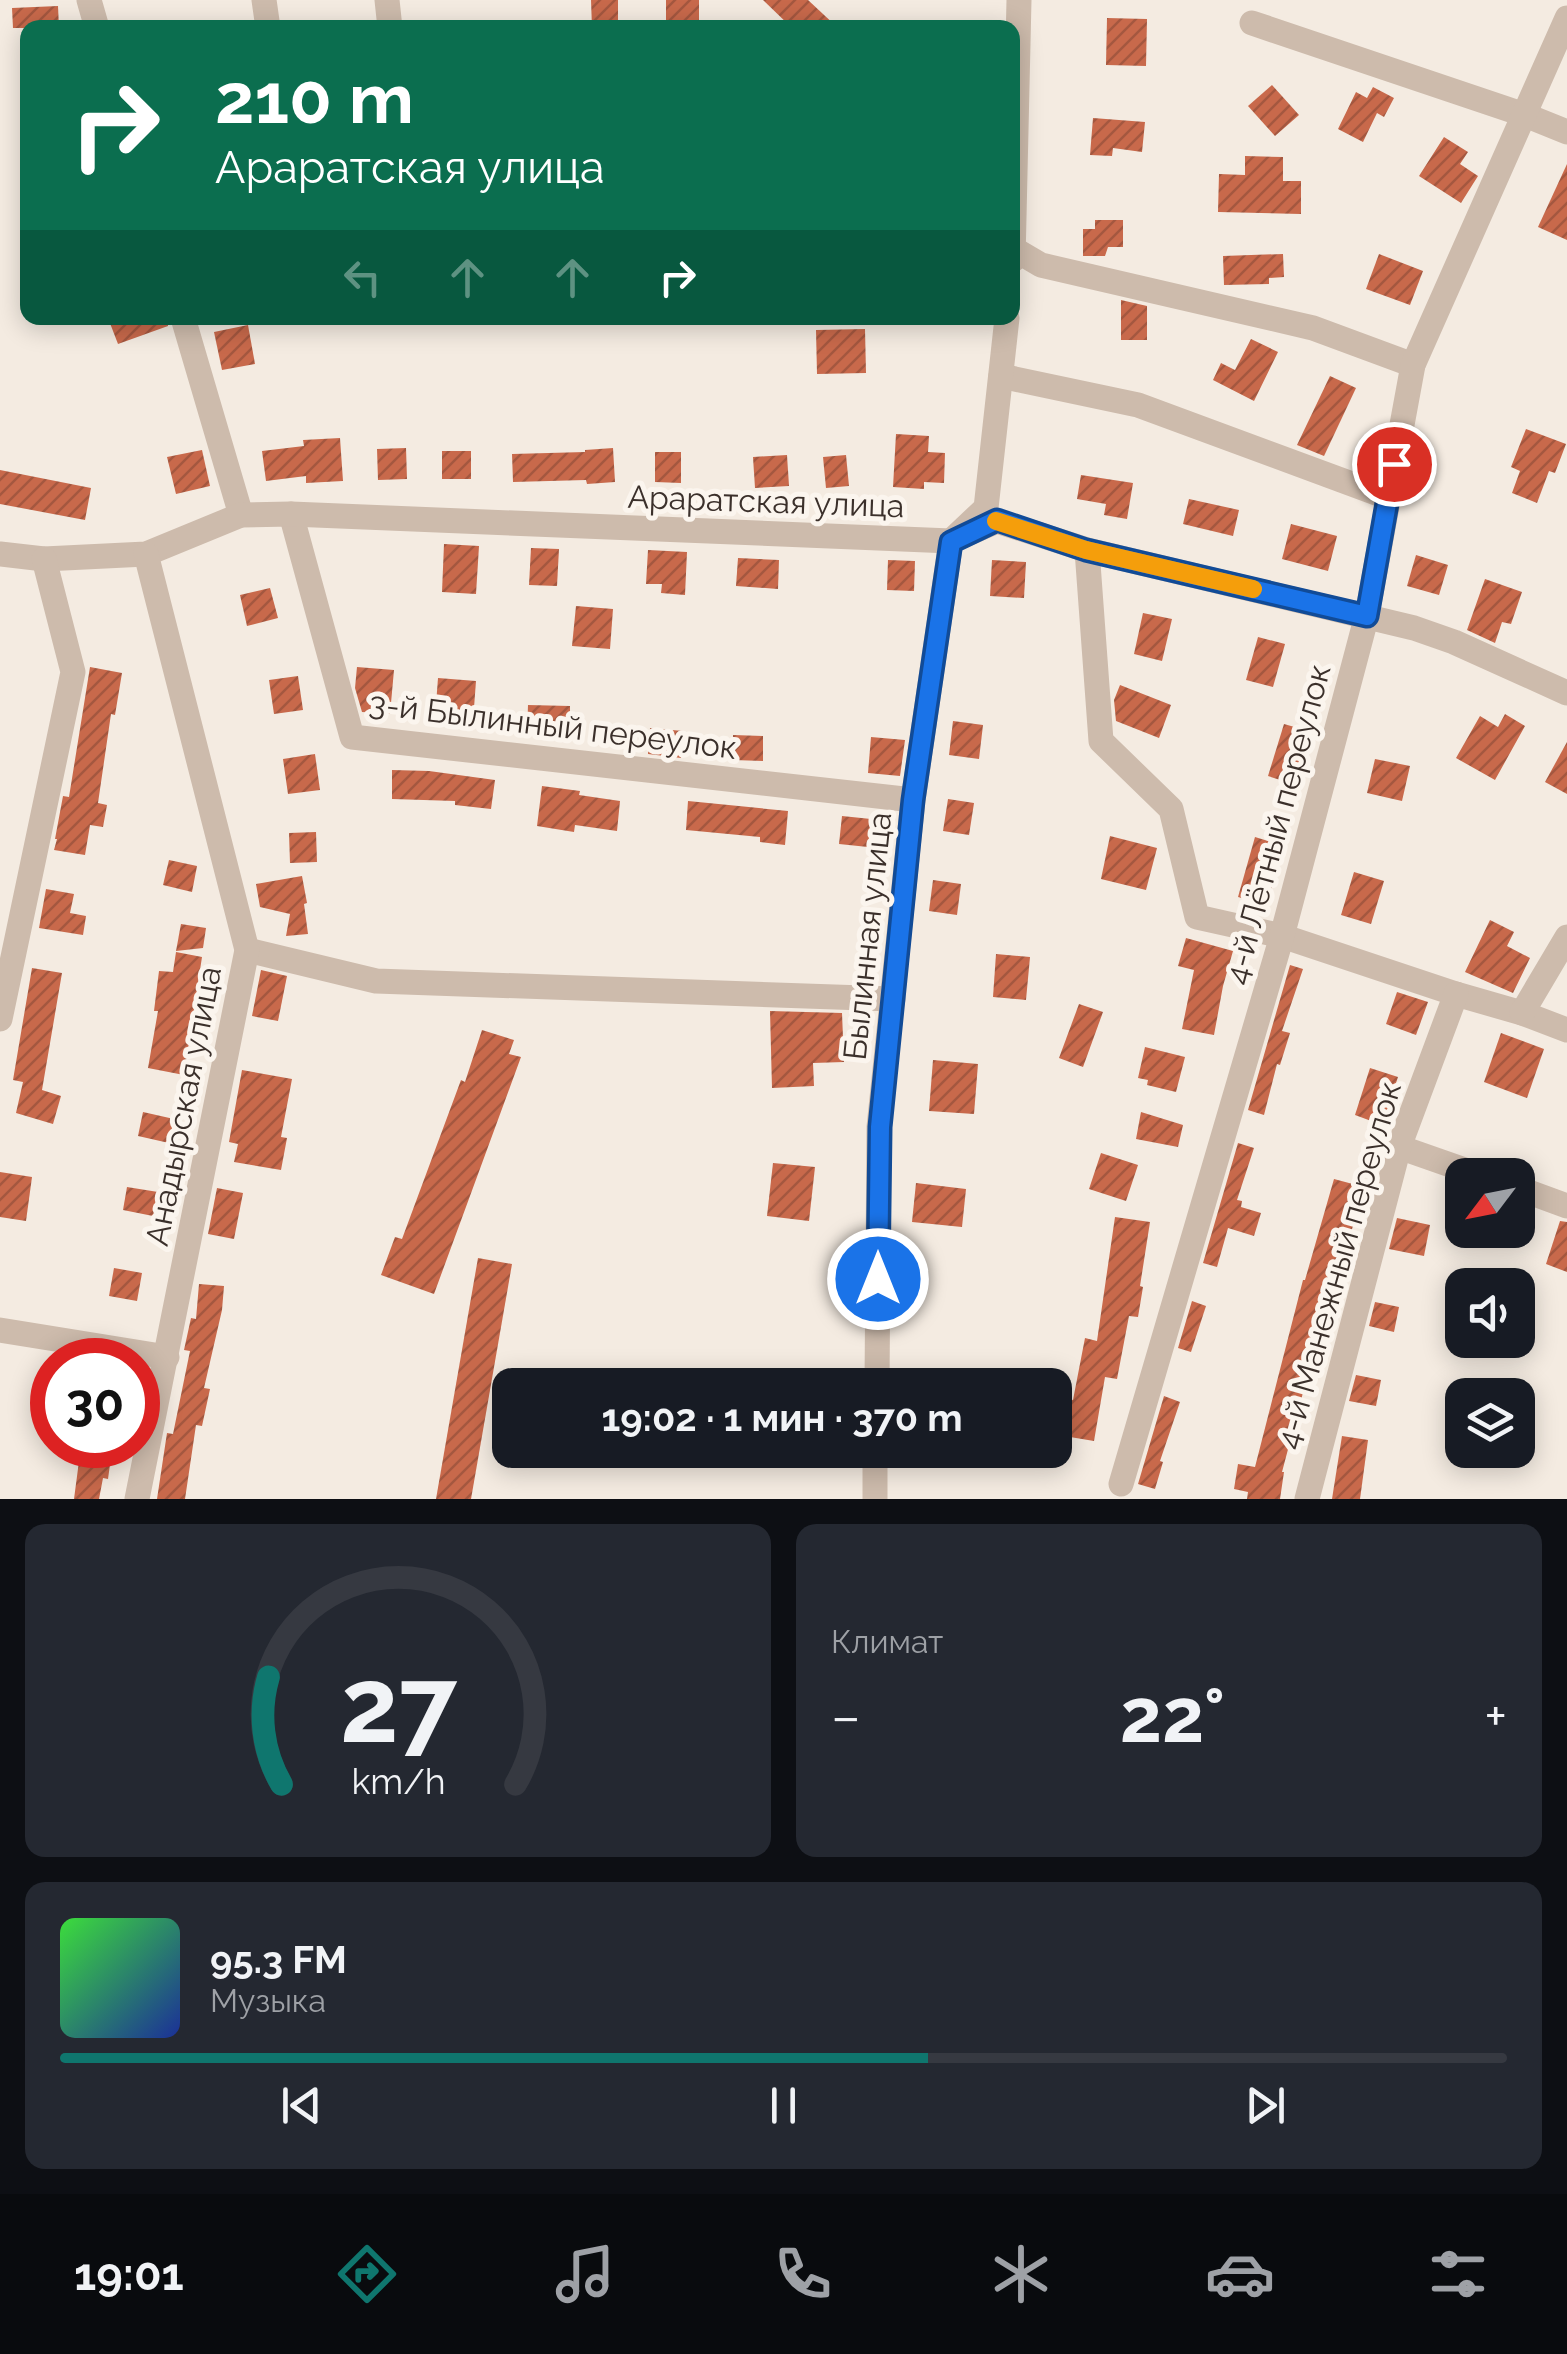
<!DOCTYPE html>
<html lang="ru">
<meta charset="utf-8">
<style>
body{margin:0;font-family:Raleway,sans-serif;background:#242831;color:#f1f3f6;height:100vh;display:flex;flex-direction:column;font-size:38px;white-space:nowrap}
*{box-sizing:border-box;margin:0}
p{font-size:32px;color:#9ea1a6}
.icon{flex:none;width:55px;height:55px;fill:none;stroke:currentColor;stroke-width:2;stroke-linecap:round;stroke-linejoin:round}
.map{position:relative;height:1499px;overflow:hidden}
.side{display:flex;flex-direction:column;gap:25px;padding:25px;background:#0d0f14;flex:1}
.side>*{flex:none}
.guide{position:absolute;left:20px;top:20px;width:1000px;height:305px;border-radius:20px;box-shadow:0 5px 25px #0003;background:#0b6e4f;color:#fff;overflow:hidden}
.needle{width:65px;rotate:238deg}
.tools{position:absolute;left:1445px;top:1158px;display:grid;gap:20px}
.tools a{display:grid;place-items:center;width:90px;height:90px;border-radius:20px;background:#171b24;box-shadow:0 5px 25px #0003;font-size:50px}
.speed{position:absolute;left:30px;top:1338px;display:flex;gap:20px;font-size:50px;font-weight:700;text-align:center}
.speed>*{display:grid;place-content:center;width:130px;height:130px;border-radius:50%;background:#171b24;box-shadow:0 5px 25px #0003;line-height:1}
.speed .limit{border:15px solid #d22;background:#fff;color:#111}
.pin{position:absolute;display:grid;place-items:center;width:85px;height:85px;color:#fff;margin:-42px;border:5px solid #fff;border-radius:50%;box-shadow:0 2px 10px #0007}
.me{position:absolute;width:110px;margin:-55px;rotate:0deg;stroke-linejoin:round;filter:drop-shadow(0 0 8px #0008)}
.turn{display:flex;align-items:center;gap:35px;height:210px;padding:0 30px;font-size:45px}
.turn .icon{width:130px;height:130px;stroke-width:2.5}
.turn b{display:block;font-size:70px;line-height:85px}
.lanes{display:flex;align-items:center;height:95px;padding:0 30px;background:#0003;justify-content:center;gap:50px;direction:ltr}
.lanes .off{opacity:.35}
.big{font-size:75px;font-weight:700;line-height:1.1}
.side .card{flex:1;display:flex;flex-direction:column;justify-content:center;gap:15px;min-width:0;padding:0 35px;border-radius:20px;background:#242831}
.side .dial{align-items:center;gap:0}
.dial svg{height:260px;overflow:visible;fill:none;stroke:#363941;stroke-width:7;stroke-linecap:round;text-anchor:middle}
.dial text{fill:#f1f3f6;stroke:none}
.song{display:flex;align-items:center;gap:30px}
.cover{width:120px;height:120px;border-radius:15px;background:linear-gradient(135deg,hsl(120 70% 55%),hsl(230 70% 35%))}
.played{height:10px;border-radius:5px;background:linear-gradient(90deg,#0f766e 60%,#363941 60%)}
.keys{display:flex;justify-content:space-around;direction:ltr}
.heat{display:flex;justify-content:space-between;align-items:center;font-size:55px;direction:ltr}
.side .tiles{flex:1;display:grid;gap:25px;grid-template-columns:1fr 1fr}
.card:last-child{grid-column:span 2}
.trip{position:absolute;left:492px;top:1368px;width:580px;height:100px;border-radius:20px;background:#171b24;box-shadow:0 5px 25px #0003;font-weight:700;line-height:100px;text-align:center}
.tabs{display:flex;height:160px;justify-content:space-around;align-items:center;background:#090b0e;color:#9ea1a6}
.tabs .icon{width:70px;height:70px}
.tabs .active{color:#0f766e}
.tabs b{font-size:45px;color:#f1f3f6}
.map>svg:first-child{display:block}
.building{fill:url(#building-hatch)}
.lines{fill:none;stroke-linecap:round;stroke-linejoin:round}
.street{stroke:#cdbbac;stroke-width:25}
.route-casing{stroke:#114b97;stroke-width:25}
.route{stroke:#1a73e8;stroke-width:18}
.slow{stroke:#f59e0b;stroke-width:18}
.labels{text-anchor:middle;dominant-baseline:central;stroke-width:10;stroke-linejoin:round;paint-order:stroke}
.street-label{font-size:32px;fill:#3b302b;stroke:#fbf5ee}
</style>
<div class="map">
<svg width="1567" height="1499" viewBox="0 0 1567 1499">
<defs>
<pattern id="building-hatch" width="6" height="6" patternUnits="userSpaceOnUse" patternTransform="scale(2.5)"><rect width="6" height="6" fill="#c8694b"/><path d="M-1 1l2-2M0 6l6-6M5 7l2-2" fill="none" stroke="#a4573f"/></pattern>
</defs>
<rect width="100%" height="100%" fill="#f4ebe1"/>
<g class="building">
<path d="M 591,0 L 618,0 L 618,28 L 592,28 Z"/>
<rect x="666" y="0" width="33" height="22"/>
<path d="M 763,0 L 808,0 L 838,28 L 792,28 Z"/>
<path d="M 58,6 L 59,28 L 13,28 L 12,8 Z"/>
<path d="M 1107,18 L 1147,19 L 1146,66 L 1106,65 Z"/>
<path d="M 1272,85 L 1299,115 L 1275,136 L 1248,106 Z"/>
<path d="M 1373,87 L 1394,98 L 1384,117 L 1377,113 L 1363,142 L 1338,129 L 1356,92 L 1367,98 Z"/>
<path d="M 1093,118 L 1145,122 L 1142,152 L 1113,148 L 1112,156 L 1090,155 Z"/>
<path d="M 1444,137 L 1468,152 L 1460,164 L 1478,176 L 1461,203 L 1419,176 Z"/>
<path d="M 1245,156 L 1283,157 L 1283,181 L 1301,181 L 1301,214 L 1218,212 L 1219,174 L 1245,175 Z"/>
<path d="M 1567,164 L 1567,240 L 1538,227 Z"/>
<path d="M 1095,220 L 1123,220 L 1123,247 L 1108,247 L 1105,256 L 1083,256 L 1083,229 L 1095,229 Z"/>
<path d="M 1283,254 L 1284,277 L 1269,278 L 1269,284 L 1224,285 L 1223,256 Z"/>
<path d="M 1379,254 L 1423,271 L 1410,305 L 1366,289 Z"/>
<path d="M 1121,300 L 1147,306 L 1147,340 L 1121,340 Z"/>
<path d="M 108,318 L 167,318 L 168,326 L 118,344 Z"/>
<path d="M 248,325 L 255,364 L 222,370 L 214,332 Z"/>
<path d="M 865,329 L 866,373 L 817,374 L 816,330 Z"/>
<path d="M 1251,339 L 1278,352 L 1254,401 L 1213,380 L 1221,363 L 1235,370 Z"/>
<path d="M 1330,376 L 1356,388 L 1324,456 L 1297,445 Z"/>
<path d="M 1526,429 L 1566,444 L 1555,473 L 1549,471 L 1537,503 L 1512,493 L 1520,471 L 1511,467 Z"/>
<path d="M 896,434 L 929,436 L 928,452 L 945,453 L 944,483 L 924,482 L 924,489 L 893,487 Z"/>
<path d="M 340,438 L 343,481 L 306,483 L 306,476 L 266,481 L 262,451 L 304,446 L 303,440 Z"/>
<path d="M 406,448 L 407,479 L 378,480 L 377,449 Z"/>
<path d="M 613,448 L 615,482 L 587,484 L 586,480 L 513,482 L 512,454 L 585,452 L 585,450 Z"/>
<path d="M 202,450 L 210,486 L 176,494 L 167,457 Z"/>
<rect x="442" y="451" width="29" height="28"/>
<path d="M 655,452 L 681,452 L 681,483 L 655,482 Z"/>
<path d="M 787,455 L 789,486 L 755,488 L 753,457 Z"/>
<path d="M 846,455 L 849,486 L 826,488 L 823,457 Z"/>
<path d="M 0,470 L 91,488 L 85,520 L 0,504 Z"/>
<path d="M 1081,475 L 1133,483 L 1127,519 L 1104,515 L 1106,504 L 1077,499 Z"/>
<path d="M 1189,499 L 1239,510 L 1233,536 L 1183,524 Z"/>
<path d="M 1291,524 L 1337,536 L 1328,571 L 1282,559 Z"/>
<path d="M 444,544 L 479,546 L 476,594 L 442,592 Z"/>
<path d="M 531,548 L 559,549 L 557,586 L 529,585 Z"/>
<path d="M 648,550 L 687,552 L 685,595 L 661,593 L 662,584 L 646,584 Z"/>
<path d="M 1416,555 L 1448,565 L 1439,595 L 1407,586 Z"/>
<path d="M 738,558 L 779,560 L 778,589 L 736,586 Z"/>
<path d="M 888,560 L 915,561 L 914,591 L 887,590 Z"/>
<path d="M 992,560 L 1026,562 L 1024,598 L 990,596 Z"/>
<path d="M 1485,579 L 1522,592 L 1511,624 L 1502,622 L 1495,643 L 1467,630 Z"/>
<path d="M 270,588 L 278,618 L 247,626 L 240,595 Z"/>
<path d="M 576,606 L 613,609 L 610,649 L 572,646 Z"/>
<path d="M 1143,613 L 1172,619 L 1162,661 L 1134,654 Z"/>
<path d="M 1258,637 L 1285,644 L 1273,687 L 1246,680 Z"/>
<path d="M 90,667 L 122,673 L 115,715 L 111,714 L 98,803 L 107,805 L 103,827 L 90,825 L 85,855 L 54,850 L 57,839 L 55,839 L 63,796 L 69,797 Z"/>
<path d="M 357,667 L 394,670 L 390,714 L 362,712 L 355,688 Z"/>
<path d="M 298,676 L 303,710 L 274,714 L 269,680 Z"/>
<path d="M 438,678 L 476,681 L 473,721 L 435,718 Z"/>
<path d="M 1120,685 L 1171,705 L 1159,738 L 1116,721 L 1114,700 Z"/>
<path d="M 528,705 L 570,706 L 570,736 L 527,735 Z"/>
<path d="M 1505,714 L 1525,726 L 1495,780 L 1456,758 L 1480,716 L 1498,727 Z"/>
<path d="M 953,721 L 983,725 L 979,759 L 949,755 Z"/>
<path d="M 1284,724 L 1312,732 L 1296,785 L 1268,776 Z"/>
<path d="M 650,728 L 683,731 L 681,758 L 648,754 Z"/>
<path d="M 733,735 L 763,736 L 763,761 L 733,760 Z"/>
<path d="M 871,737 L 905,740 L 900,776 L 868,773 Z"/>
<path d="M 1567,742 L 1567,794 L 1545,782 Z"/>
<path d="M 315,754 L 320,790 L 288,794 L 283,759 Z"/>
<path d="M 1375,759 L 1410,766 L 1402,801 L 1367,793 Z"/>
<path d="M 392,770 L 429,771 L 495,780 L 491,809 L 455,805 L 455,801 L 392,799 Z"/>
<path d="M 542,786 L 580,791 L 579,795 L 620,801 L 617,831 L 575,825 L 574,832 L 537,826 Z"/>
<path d="M 948,799 L 974,803 L 969,835 L 943,831 Z"/>
<path d="M 688,801 L 788,811 L 785,845 L 760,842 L 760,837 L 686,830 Z"/>
<path d="M 842,816 L 871,819 L 868,847 L 839,844 Z"/>
<path d="M 316,832 L 317,862 L 290,863 L 289,833 Z"/>
<path d="M 1110,836 L 1157,848 L 1146,890 L 1101,879 Z"/>
<path d="M 1255,837 L 1284,846 L 1267,905 L 1238,897 Z"/>
<path d="M 169,860 L 197,866 L 192,892 L 163,885 Z"/>
<path d="M 1354,872 L 1384,881 L 1371,924 L 1341,915 Z"/>
<path d="M 302,876 L 307,903 L 304,904 L 308,934 L 286,936 L 290,914 L 260,907 L 256,884 Z"/>
<path d="M 933,880 L 961,884 L 957,915 L 929,911 Z"/>
<path d="M 46,889 L 74,894 L 70,913 L 86,916 L 83,935 L 39,928 Z"/>
<path d="M 1490,920 L 1514,932 L 1507,946 L 1530,958 L 1513,993 L 1465,972 Z"/>
<path d="M 181,924 L 206,928 L 203,948 L 176,951 Z"/>
<path d="M 1186,938 L 1233,951 L 1223,986 L 1214,1035 L 1182,1029 L 1194,970 L 1178,966 Z"/>
<path d="M 176,952 L 202,957 L 184,1075 L 148,1068 L 158,1011 L 154,1011 L 159,971 L 173,972 Z"/>
<path d="M 996,954 L 1030,957 L 1026,1000 L 993,997 Z"/>
<path d="M 1290,965 L 1303,969 L 1282,1031 L 1290,1033 L 1280,1065 L 1277,1064 L 1264,1115 L 1248,1110 Z"/>
<path d="M 32,968 L 62,973 L 42,1090 L 61,1096 L 53,1124 L 16,1113 L 23,1082 L 13,1080 Z"/>
<path d="M 261,970 L 287,976 L 278,1021 L 252,1016 Z"/>
<path d="M 1397,992 L 1428,1002 L 1416,1035 L 1386,1024 Z"/>
<path d="M 1079,1004 L 1103,1012 L 1083,1067 L 1059,1058 Z"/>
<path d="M 770,1011 L 842,1013 L 844,1062 L 813,1063 L 814,1086 L 772,1088 Z"/>
<path d="M 482,1030 L 514,1040 L 509,1054 L 521,1057 L 434,1294 L 381,1275 L 395,1237 L 402,1239 L 461,1080 L 465,1082 Z"/>
<path d="M 1501,1033 L 1544,1049 L 1527,1098 L 1484,1082 Z"/>
<path d="M 1145,1047 L 1185,1057 L 1176,1092 L 1147,1085 L 1148,1080 L 1138,1078 Z"/>
<path d="M 933,1060 L 978,1064 L 974,1114 L 929,1111 Z"/>
<path d="M 1370,1068 L 1398,1077 L 1382,1125 L 1355,1115 Z"/>
<path d="M 242,1070 L 292,1079 L 281,1137 L 287,1138 L 281,1170 L 234,1162 L 238,1144 L 229,1142 Z"/>
<path d="M 143,1112 L 174,1119 L 169,1143 L 138,1136 Z"/>
<path d="M 1141,1112 L 1183,1125 L 1178,1147 L 1136,1139 Z"/>
<path d="M 1238,1143 L 1254,1148 L 1237,1200 L 1242,1201 L 1241,1207 L 1261,1213 L 1254,1236 L 1228,1228 L 1217,1267 L 1203,1263 Z"/>
<path d="M 1101,1153 L 1138,1165 L 1126,1201 L 1089,1189 Z"/>
<path d="M 773,1163 L 815,1167 L 809,1221 L 767,1216 Z"/>
<path d="M 0,1172 L 32,1177 L 26,1221 L 0,1217 Z"/>
<path d="M 1334,1179 L 1364,1187 L 1335,1289 L 1339,1290 L 1338,1293 L 1344,1295 L 1337,1319 L 1331,1318 L 1328,1330 L 1321,1328 L 1308,1386 L 1305,1385 L 1282,1472 L 1284,1472 L 1280,1499 L 1247,1499 L 1248,1492 L 1234,1489 L 1238,1464 L 1255,1467 L 1303,1280 L 1305,1280 Z"/>
<path d="M 916,1183 L 966,1189 L 962,1227 L 912,1222 Z"/>
<path d="M 127,1187 L 158,1192 L 153,1216 L 123,1210 Z"/>
<path d="M 217,1188 L 243,1193 L 234,1239 L 208,1234 Z"/>
<path d="M 1115,1217 L 1150,1222 L 1140,1286 L 1143,1287 L 1138,1317 L 1129,1316 L 1117,1379 L 1105,1377 L 1094,1441 L 1064,1436 L 1070,1399 L 1073,1400 L 1085,1338 L 1097,1341 Z"/>
<path d="M 1397,1218 L 1430,1225 L 1424,1256 L 1389,1249 Z"/>
<path d="M 1560,1221 L 1567,1222 L 1567,1272 L 1546,1264 Z"/>
<path d="M 478,1258 L 512,1264 L 471,1499 L 436,1499 Z"/>
<path d="M 114,1268 L 142,1273 L 137,1301 L 109,1296 Z"/>
<path d="M 199,1284 L 224,1286 L 222,1310 L 204,1388 L 210,1389 L 202,1426 L 196,1425 L 185,1499 L 157,1499 L 167,1433 L 173,1434 L 190,1351 L 184,1350 L 191,1318 L 196,1319 Z"/>
<path d="M 1192,1301 L 1206,1306 L 1191,1352 L 1178,1348 Z"/>
<path d="M 1375,1302 L 1399,1307 L 1394,1332 L 1369,1326 Z"/>
<path d="M 1356,1375 L 1381,1380 L 1376,1406 L 1349,1401 Z"/>
<path d="M 1164,1396 L 1180,1402 L 1160,1461 L 1163,1462 L 1155,1489 L 1138,1484 Z"/>
<path d="M 1342,1436 L 1368,1440 L 1360,1499 L 1332,1499 Z"/>
<path d="M 81,1446 L 112,1450 L 108,1479 L 103,1478 L 99,1499 L 74,1499 Z"/>
</g>
<g class="lines">
<g class="street">
<path d="M 89,0 L 97,28"/>
<path d="M 264,0 L 268,28"/>
<path d="M 387,0 L 390,28"/>
<path d="M 1252,23 L 1525,115 L 1567,132"/>
<path d="M 1012,248 L 1041,265 L 1313,328 L 1413,365"/>
<path d="M 1013,260 L 1019,0"/>
<path d="M 183,318 L 241,515"/>
<path d="M 1001,376 L 1138,405 L 1387,497"/>
<path d="M 291,514 L 352,737 L 913,800"/>
<path d="M 1087,550 L 1101,741 L 1171,809 L 1197,917 L 1282,936 L 1456,994 L 1522,1013 L 1567,1030"/>
<path d="M 0,554 L 44,559 L 146,554 L 241,515 L 291,514 L 951,541 L 997,521 L 1087,550 L 1414,628 L 1454,642 L 1567,693"/>
<path d="M 247,950 L 376,981 L 893,999"/>
<path d="M 1522,1013 L 1567,937"/>
<path d="M 0,1019 L 73,672 L 44,559"/>
<path d="M 1399,1147 L 1479,1175"/>
<path d="M 1518,1188 L 1567,1206"/>
<path d="M 0,1330 L 167,1357"/>
<path d="M 877,1385 L 879,1127 L 913,800 L 951,541 L 986,508 L 1007,318"/>
<path d="M 1121,1484 L 1282,936 L 1367,615 L 1413,365 L 1567,18"/>
<path d="M 137,1499 L 247,950 L 146,554"/>
<path d="M 875,1499 L 875,1450"/>
<path d="M 1307,1499 L 1399,1147 L 1456,994"/>
</g>
</g>
<g class="lines">
<g class="route-casing">
<path id="route" d="M 878,1279 L 880,1127 L 913,800 L 951,542 L 997,520 L 1086,550 L 1367,616 L 1394,464"/>
</g>
<use href="#route" class="route"/>
<path class="slow" d="M 996,521 L 1086,550 L 1253,589"/>
</g>
<g class="labels">
<g class="street-label">
<text transform="translate(766 501) rotate(2)">Араратская улица</text>
<text transform="translate(553 725) rotate(7)">3-й Былинный переулок</text>
<text transform="translate(1277 824) rotate(-75)">4-й Лётный переулок</text>
<text transform="translate(867 936) rotate(-84)">Былинная улица</text>
<text transform="translate(183 1106) rotate(-79)">Анадырская улица</text>
<text transform="translate(1338 1265) rotate(-74)">4-й Манежный переулок</text>
</g>
</g>
</svg>
<div class="tools">
<a><svg class="needle" viewBox="-14 -14 28 28"><path d="M0-13l5 13h-10z" fill="#e53935"/><path d="M0 13l5-13h-10z" fill="#9ea1a6"/></svg></a>
<a><svg class="icon" aria-label="sound" viewBox="0 0 24 24"><path d="M4 9h4l5-4v14l-5-4H4zM17 9q2 3 0 6"/></svg></a>
<a><svg class="icon" aria-label="layers" viewBox="0 0 24 24"><path d="M12 4l9 5-9 5-9-5zM3 14l9 5 9-5"/></svg></a>
</div>
<div class="speed"><div class="limit">30</div></div>
<div class="pin" style="left:1394px;top:464px;background:#d93025"><svg class="icon" aria-label="arrive" viewBox="0 0 24 24"><path d="M6 21V4h12l-3 4 3 4H6"/></svg></div>
<svg class="me" style="left:878px;top:1279px" viewBox="-20 -20 40 40"><circle r="17" fill="#1a73e8" stroke="#fff" stroke-width="3"/><path d="M0-11L8 9 0 5-8 9z" fill="#fff"/></svg>
<div class="trip">19:02 · 1 мин · 370 m</div>
<div class="guide">
<div class="turn"><svg class="icon" aria-label="right" viewBox="0 0 24 24"><path d="M7 20v-9h11M14 6l5 5-5 5"/></svg><div><b>210 m</b>Араратская улица</div></div>
<div class="lanes"><svg class="icon off" aria-label="left" viewBox="0 0 24 24"><path d="M17 20v-9H6M10 6l-5 5 5 5"/></svg><svg class="icon off" aria-label="ahead" viewBox="0 0 24 24"><path d="M12 20V5M6 11l6-6 6 6"/></svg><svg class="icon off" aria-label="ahead" viewBox="0 0 24 24"><path d="M12 20V5M6 11l6-6 6 6"/></svg><svg class="icon" aria-label="right" viewBox="0 0 24 24"><path d="M7 20v-9h11M14 6l5 5-5 5"/></svg></div>
</div>
</div>
<section class="side">
<div class="tiles">
<div class="card dial"><svg viewBox="0 0 100 80">
<path d="M14 69A42 42 0 1 1 86 69"/>
<path d="M14 69A42 42 0 0 1 10 36" stroke="#0f766e"/>
<text x="50" y="56" font-size="32" font-weight="700">27</text>
<text x="50" y="72" font-size="11">km/h</text>
</svg></div>
<div class="card"><p>Климат</p>
<div class="heat"><a>−</a><b class="big">22°</b><a>+</a></div>
</div>
<div class="card">
<div class="song"><i class="cover"></i><div><b>95.3 FM</b><p>Музыка</p></div></div>
<div class="played"></div>
<div class="keys"><svg class="icon" aria-label="previous" viewBox="0 0 24 24"><path d="M18 5L8 12l10 7zM5 5v14"/></svg><svg class="icon" aria-label="pause" viewBox="0 0 24 24"><path d="M8 5v14M16 5v14"/></svg><svg class="icon" aria-label="next" viewBox="0 0 24 24"><path d="M6 5l10 7-10 7zM19 5v14"/></svg></div>
</div>
</div>
</section>
<nav class="tabs">
<b>19:01</b>
<svg class="icon active" aria-label="directions" viewBox="0 0 24 24"><path d="M12 3l9 9-9 9-9-9zM9 14v-3h6M13 9l2 2-2 2"/></svg>
<svg class="icon" aria-label="music" viewBox="0 0 24 24"><path d="M9 18V5l10-2v13"/><circle cx="6" cy="18" r="3"/><circle cx="16" cy="16" r="3"/></svg>
<svg class="icon" aria-label="phone" viewBox="0 0 24 24"><path d="M5 4h4l2 5-3 2q2 4 5 5l2-3 5 2v4C11 20 4 13 5 4z"/></svg>
<svg class="icon" aria-label="climate" viewBox="0 0 24 24"><path d="M12 3v18M4 7l16 10M4 17L20 7"/></svg>
<svg class="icon" aria-label="car" viewBox="0 0 24 24"><path d="M5 17H2v-5l4-1 3-4h7l3 4 3 1v5h-3M9 17h6M6 11h13"/><circle cx="7" cy="17" r="2"/><circle cx="17" cy="17" r="2"/></svg>
<svg class="icon" aria-label="filters" viewBox="0 0 24 24"><path d="M4 7h16M4 17h16"/><circle cx="9" cy="7" r="2"/><circle cx="15" cy="17" r="2"/></svg>
</nav>
